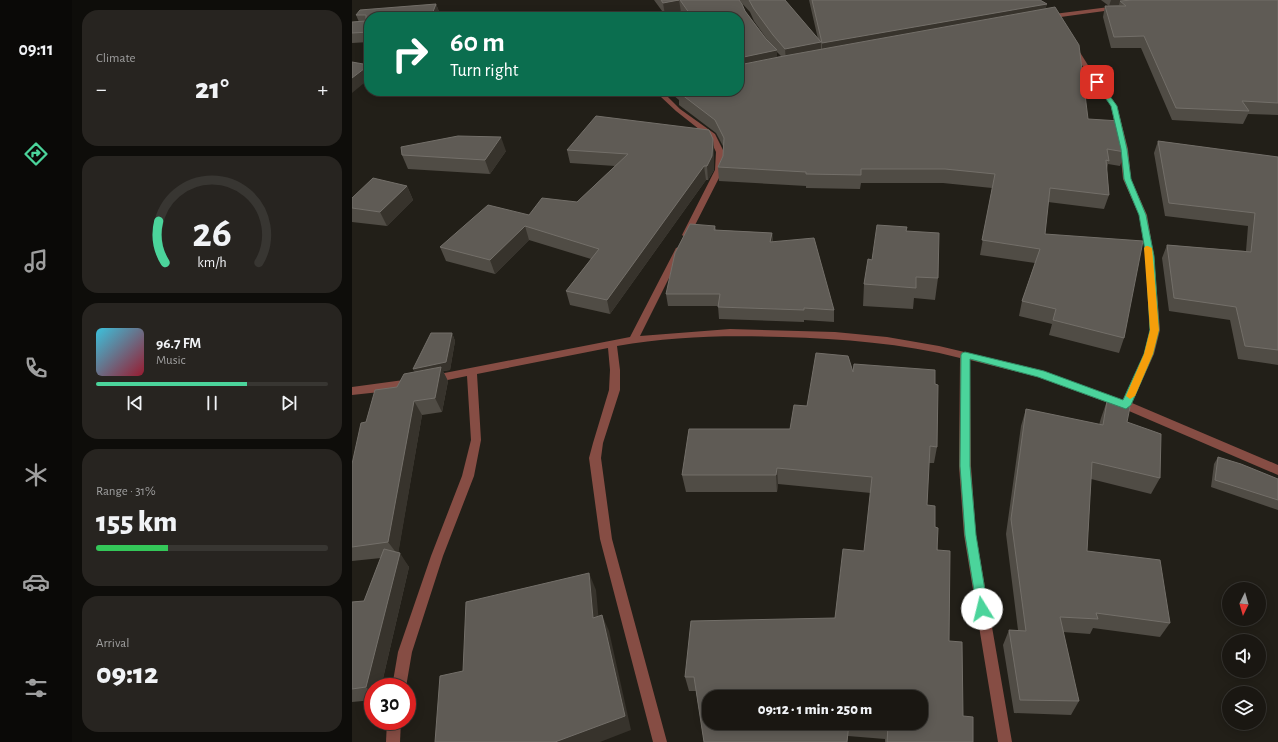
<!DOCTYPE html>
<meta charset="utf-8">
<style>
body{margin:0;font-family:"Alegreya Sans",sans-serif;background:#272420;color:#f1f3f6;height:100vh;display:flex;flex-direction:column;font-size:15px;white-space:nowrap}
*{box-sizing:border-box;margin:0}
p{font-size:13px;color:#9f9f9f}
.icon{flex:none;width:22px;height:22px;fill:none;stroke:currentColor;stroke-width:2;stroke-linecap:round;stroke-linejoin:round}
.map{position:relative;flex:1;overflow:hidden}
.details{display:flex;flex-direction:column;gap:10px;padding:10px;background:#0e0d0a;width:280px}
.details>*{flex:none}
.hud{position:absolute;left:12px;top:12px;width:380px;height:84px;border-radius:16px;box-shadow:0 2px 10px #0003,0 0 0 1px #383632;background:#0b6e4f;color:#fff;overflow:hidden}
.needle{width:26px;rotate:185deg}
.tools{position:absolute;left:870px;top:582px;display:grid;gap:8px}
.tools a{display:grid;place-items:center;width:44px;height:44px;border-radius:50%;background:#1a1712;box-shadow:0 2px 10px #0003,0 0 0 1px #383632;font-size:20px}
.speed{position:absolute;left:12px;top:678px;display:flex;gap:8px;font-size:20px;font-weight:700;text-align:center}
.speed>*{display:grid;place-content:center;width:52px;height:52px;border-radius:50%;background:#1a1712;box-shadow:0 2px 10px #0003,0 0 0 1px #383632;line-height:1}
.speed .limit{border:6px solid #d22;background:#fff;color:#111}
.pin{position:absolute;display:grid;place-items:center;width:34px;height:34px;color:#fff;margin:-17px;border-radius:8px;box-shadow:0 2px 6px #0006}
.me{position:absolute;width:44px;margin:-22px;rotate:351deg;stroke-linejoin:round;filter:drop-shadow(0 0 3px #0008)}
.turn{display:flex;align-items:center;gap:14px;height:84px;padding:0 20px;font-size:18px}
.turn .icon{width:52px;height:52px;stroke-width:2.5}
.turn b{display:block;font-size:28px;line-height:34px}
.big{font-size:30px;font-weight:800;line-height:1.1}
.details .widget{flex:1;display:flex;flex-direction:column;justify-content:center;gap:6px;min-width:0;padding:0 14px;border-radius:16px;background:#272420}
.details .dial{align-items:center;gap:0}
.dial svg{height:104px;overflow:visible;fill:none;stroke:#383632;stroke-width:7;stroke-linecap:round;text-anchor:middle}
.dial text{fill:#f1f3f6;stroke:none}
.song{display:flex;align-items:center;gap:12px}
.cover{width:48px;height:48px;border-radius:6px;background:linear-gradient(135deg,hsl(190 70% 55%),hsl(350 70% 35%))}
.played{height:4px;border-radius:2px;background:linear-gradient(90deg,#4bd49b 65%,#383632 65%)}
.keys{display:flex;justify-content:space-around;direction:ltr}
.heat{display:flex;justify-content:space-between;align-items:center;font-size:22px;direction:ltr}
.charge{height:6px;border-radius:3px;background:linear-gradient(90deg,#34c759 31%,#383632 0)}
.trip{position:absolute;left:350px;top:690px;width:226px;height:40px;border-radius:16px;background:#1a1712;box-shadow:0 2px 10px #0003,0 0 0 1px #383632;font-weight:800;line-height:40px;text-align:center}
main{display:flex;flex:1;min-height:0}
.menu{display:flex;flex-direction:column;width:72px;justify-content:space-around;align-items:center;background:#0a0907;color:#9f9f9f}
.menu .icon{width:28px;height:28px}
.menu .active{color:#4bd49b}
.menu b{font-size:18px;color:#f1f3f6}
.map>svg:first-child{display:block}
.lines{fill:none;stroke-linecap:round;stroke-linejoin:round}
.minor{fill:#864d44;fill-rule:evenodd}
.wall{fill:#504c45;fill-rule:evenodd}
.shaded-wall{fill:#37332c}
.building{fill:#5f5b55;stroke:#736f69}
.route{fill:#4bd49b;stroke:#318a65}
.slow{fill:#f59e0b}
</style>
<main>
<nav class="menu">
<b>09:11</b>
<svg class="icon active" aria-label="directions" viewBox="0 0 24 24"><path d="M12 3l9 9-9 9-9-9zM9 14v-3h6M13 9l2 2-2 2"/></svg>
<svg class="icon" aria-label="music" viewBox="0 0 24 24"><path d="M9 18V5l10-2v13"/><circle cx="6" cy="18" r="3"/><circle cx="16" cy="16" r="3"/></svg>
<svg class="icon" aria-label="phone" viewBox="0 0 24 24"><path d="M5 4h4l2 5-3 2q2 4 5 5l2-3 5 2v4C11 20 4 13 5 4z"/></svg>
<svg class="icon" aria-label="climate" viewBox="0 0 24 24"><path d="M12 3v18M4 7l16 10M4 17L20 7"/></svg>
<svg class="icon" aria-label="car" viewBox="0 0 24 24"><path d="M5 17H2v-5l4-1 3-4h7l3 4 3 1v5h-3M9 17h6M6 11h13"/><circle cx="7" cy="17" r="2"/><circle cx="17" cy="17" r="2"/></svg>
<svg class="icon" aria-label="filters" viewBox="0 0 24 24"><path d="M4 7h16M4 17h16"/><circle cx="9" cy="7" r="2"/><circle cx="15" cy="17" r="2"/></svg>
</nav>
<section class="details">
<div class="widget"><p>Climate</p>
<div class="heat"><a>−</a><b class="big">21°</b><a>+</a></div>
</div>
<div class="widget dial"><svg viewBox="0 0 100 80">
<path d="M14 69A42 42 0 1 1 86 69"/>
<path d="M14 69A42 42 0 0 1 9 37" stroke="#4bd49b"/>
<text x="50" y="56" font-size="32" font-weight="700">26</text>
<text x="50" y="72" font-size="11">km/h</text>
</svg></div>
<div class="widget">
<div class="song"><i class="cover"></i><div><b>96.7 FM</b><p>Music</p></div></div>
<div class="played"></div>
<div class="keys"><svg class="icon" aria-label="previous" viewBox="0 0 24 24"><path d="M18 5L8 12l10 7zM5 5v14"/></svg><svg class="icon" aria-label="pause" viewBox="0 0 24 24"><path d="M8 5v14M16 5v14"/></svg><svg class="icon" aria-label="next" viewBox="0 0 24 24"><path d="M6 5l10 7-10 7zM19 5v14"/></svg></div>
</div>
<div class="widget"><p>Range · 31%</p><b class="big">155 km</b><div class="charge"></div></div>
<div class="widget"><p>Arrival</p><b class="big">09:12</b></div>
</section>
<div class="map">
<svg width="926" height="742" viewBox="0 0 926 742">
<rect width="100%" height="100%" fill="#221f18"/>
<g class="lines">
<g class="minor">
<path d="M 765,6 L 768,8 L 767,9 L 694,19 L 691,17 L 694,15 Z"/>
<path d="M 720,46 L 724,46 L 739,70 L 765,106 L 776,149 L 779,179 L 795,215 L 802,256 L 808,330 L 802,354 L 780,403 L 926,465 L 926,475 L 770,408 L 686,377 L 618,360 L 619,466 L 624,535 L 660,742 L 646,742 L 612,535 L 607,466 L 608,358 C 550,343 491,339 431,337 C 376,335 320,336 265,346 L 268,370 L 268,390 L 251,443 L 249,458 L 260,539 L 315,742 L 301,742 L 248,539 L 237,458 L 241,443 L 257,390 L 258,370 L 256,348 L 125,374 L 129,440 L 122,476 L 91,556 L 60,652 L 54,687 L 40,687 L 46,652 L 79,556 L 110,476 L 119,440 L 115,376 L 81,383 L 77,382 L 76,379 L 77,376 L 278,337 L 324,248 L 327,247 L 331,250 L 288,336 L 378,329 L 483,332 L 535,337 L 587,346 L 688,370 L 771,400 L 792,354 L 798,330 L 794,256 L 787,215 L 771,179 L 768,149 L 759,106 L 733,70 L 719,47 Z"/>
<path d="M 316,91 L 324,91 L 315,96 L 328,109 L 363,134 L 372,152 L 371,170 L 338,235 L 334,238 L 330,235 L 363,170 L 364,152 L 357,137 L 324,111 L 309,97 L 309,95 Z"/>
<path d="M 59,379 L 63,380 L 64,383 L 63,386 L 37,391 L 0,395 L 0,387 Z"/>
<path d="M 35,721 L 49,721 L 48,742 L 34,742 Z"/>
</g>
</g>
<g class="wall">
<path d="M 302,0 L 387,0 L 393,11 L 417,42 L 402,21 L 398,12 L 387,0 L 433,0 L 466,39 L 457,0 L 688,0 L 695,4 L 693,9 L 736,119 L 773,152 L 768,166 L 756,164 L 755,170 L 757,195 L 752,209 L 696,202 L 693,234 L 772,338 L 767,353 L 697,335 L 700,324 L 667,316 L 670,301 L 683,263 L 628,255 L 640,188 L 591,183 L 509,183 L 508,189 L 454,188 L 454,186 L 367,181 L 366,167 L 371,156 L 372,148 L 364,133 L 327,105 L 327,100 L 321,95 L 320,91 L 387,91 L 387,17 L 333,17 L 329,12 L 313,15 ZM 425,52 L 429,56 L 425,57 Z"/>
<path d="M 749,0 L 926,0 L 926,115 L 896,114 L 891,124 L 820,120 L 789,48 L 759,48 L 751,17 L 753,6 L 757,6 Z"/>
<path d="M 84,4 L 88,14 L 17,17 L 17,42 L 0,43 L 0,22 L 7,22 L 4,15 Z"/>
<path d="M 361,139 L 362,152 L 362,170 L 356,180 L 354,180 L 258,314 L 218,305 L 214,291 L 239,259 L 177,240 L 143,274 L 94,261 L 88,247 L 177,215 L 225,202 L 263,166 L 218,163 L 215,150 Z"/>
<path d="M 806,141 L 926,157 L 926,365 L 886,359 L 878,320 L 817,311 L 810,258 L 815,245 L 894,251 L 896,226 L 813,216 L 802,153 Z"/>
<path d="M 154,151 L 138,174 L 56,169 L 50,155 Z"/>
<path d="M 55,186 L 61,200 L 35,226 L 0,222 L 0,198 Z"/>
<path d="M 363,226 L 364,230 L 420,233 L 421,242 L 482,310 L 482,322 L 452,320 L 452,322 L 367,319 L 366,306 L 316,306 L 314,294 Z"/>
<path d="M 554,231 L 586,278 L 583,300 L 562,298 L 561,309 L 511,306 L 512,284 L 520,260 Z"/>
<path d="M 100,333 L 103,341 L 98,370 L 91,371 L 96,381 L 90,412 L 70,415 L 46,553 L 57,567 L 29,687 L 21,687 L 21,700 L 0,702 L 0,602 L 12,601 L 29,558 L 0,561 L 0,464 L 14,422 L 45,387 L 63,372 L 61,369 Z"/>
<path d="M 501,372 L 583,384 L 585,447 L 582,463 L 577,463 L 575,505 L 583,527 L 597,641 L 611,716 L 621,742 L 533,742 L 533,739 L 496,736 L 495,742 L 352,742 L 344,691 L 337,691 L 333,677 L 483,618 L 512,551 L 519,493 L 426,484 L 425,492 L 334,492 L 330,475 L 438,429 L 455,406 Z"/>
<path d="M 755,401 L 775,422 L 808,478 L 799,494 L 739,479 L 735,551 L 818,623 L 808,637 L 741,628 L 738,634 L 711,632 L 727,701 L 719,715 L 662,713 L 651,645 L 657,630 L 666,630 L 654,534 L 669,426 L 674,409 L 747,425 L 749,418 Z"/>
<path d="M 866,457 L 926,479 L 926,510 L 859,487 L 862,464 Z"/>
</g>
<g class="shaded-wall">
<path d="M 327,0 L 329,12 L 313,15 L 311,3 Z"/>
<path d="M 759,0 L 814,0 L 768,1 L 767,5 L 757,6 Z"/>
<path d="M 84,4 L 88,14 L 86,17 L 79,17 Z"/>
<path d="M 695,4 L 692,14 L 470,55 L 470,43 Z"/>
<path d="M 469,42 L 469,55 L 434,61 L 433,49 Z"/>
<path d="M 425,50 L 425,63 L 387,71 L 387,58 Z"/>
<path d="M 17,65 L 17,79 L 0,93 L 0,78 Z"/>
<path d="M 149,137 L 154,151 L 138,174 L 133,160 Z"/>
<path d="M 361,139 L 362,152 L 362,170 L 356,180 L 355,166 Z"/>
<path d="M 352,166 L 354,180 L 258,314 L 255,300 Z"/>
<path d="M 55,186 L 61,200 L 35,226 L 28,212 Z"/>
<path d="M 173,226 L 177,240 L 143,274 L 138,260 Z"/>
<path d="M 420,233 L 421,245 L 418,242 Z"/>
<path d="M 100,333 L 103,341 L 98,370 L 91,371 L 96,381 L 90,412 L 83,398 L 65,376 L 61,369 Z"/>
<path d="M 62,401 L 70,415 L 46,555 L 36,542 Z"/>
<path d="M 425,468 L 426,484 L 425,492 L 424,475 Z"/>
<path d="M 48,553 L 57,567 L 29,687 L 21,687 L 21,694 L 14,687 Z"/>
<path d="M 237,573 L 244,590 L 248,634 L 241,618 Z"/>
<path d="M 250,615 L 257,631 L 279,730 L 248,742 L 203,742 Z"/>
</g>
<g class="building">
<path d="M 309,0 L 327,0 L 311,3 Z"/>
<path d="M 328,0 L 387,0 L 390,4 L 393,11 L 414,39 L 425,50 L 387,58 L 387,17 L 340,17 Z"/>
<path d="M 397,0 L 433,0 L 469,42 L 433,49 L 421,35 L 402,9 Z"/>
<path d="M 460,0 L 688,0 L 695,4 L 470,43 Z"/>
<path d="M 780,0 L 926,0 L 926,103 L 890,101 L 897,111 L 824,108 L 792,36 L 762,37 L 753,6 L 774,6 L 768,1 Z"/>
<path d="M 84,4 L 79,17 L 17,17 L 17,32 L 0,33 L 0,22 L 14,21 L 14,15 L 4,15 L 8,10 Z"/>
<path d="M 703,7 L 727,45 L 736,119 L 768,121 L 773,152 L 755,149 L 757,161 L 754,160 L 757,195 L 698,188 L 693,234 L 791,241 L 772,338 L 701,320 L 704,309 L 670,301 L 688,249 L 630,240 L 643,174 L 593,169 L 509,169 L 509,175 L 454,174 L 454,172 L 366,167 L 371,156 L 372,138 L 363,120 L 325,91 L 387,91 L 387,65 L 432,56 Z"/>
<path d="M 0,62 L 17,65 L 0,78 Z"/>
<path d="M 244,116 L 357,130 L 361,139 L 360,156 L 355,166 L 352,166 L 255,300 L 214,291 L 247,249 L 173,226 L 138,260 L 88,247 L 136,205 L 177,215 L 190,198 L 225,202 L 276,154 L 215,150 Z"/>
<path d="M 106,136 L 149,137 L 133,160 L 50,155 L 49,147 Z"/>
<path d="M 806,141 L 926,157 L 926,350 L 893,346 L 884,307 L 822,298 L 815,245 L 899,252 L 903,213 L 817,203 Z"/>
<path d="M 21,178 L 55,186 L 28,212 L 0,208 L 0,198 Z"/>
<path d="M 338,224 L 363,226 L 362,230 L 420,233 L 418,242 L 462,238 L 482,310 L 452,308 L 452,310 L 366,307 L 368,294 L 314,294 L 323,253 Z"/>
<path d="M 525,225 L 555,227 L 554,231 L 587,233 L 586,278 L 564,277 L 564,288 L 512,284 L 516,259 L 520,260 Z"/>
<path d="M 79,333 L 100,333 L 94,362 L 61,369 Z"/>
<path d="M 464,353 L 496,356 L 501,372 L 502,364 L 583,370 L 583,384 L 586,385 L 585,447 L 578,446 L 575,505 L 583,506 L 583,527 L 586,528 L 585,550 L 598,551 L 597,641 L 610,642 L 611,716 L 621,717 L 621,742 L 535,742 L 536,726 L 500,723 L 569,723 L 569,697 L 357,697 L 357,723 L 497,723 L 495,742 L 352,742 L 342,677 L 333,677 L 339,621 L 483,618 L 491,549 L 512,551 L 520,477 L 425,468 L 424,475 L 330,475 L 337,429 L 438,429 L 442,405 L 455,406 Z"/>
<path d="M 89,367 L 83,398 L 62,401 L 36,542 L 0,547 L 0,464 L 9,423 L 14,422 L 23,390 L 45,387 L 52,374 Z"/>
<path d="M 755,401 L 778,407 L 775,422 L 809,434 L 808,478 L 740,462 L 735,551 L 808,560 L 818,623 L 744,613 L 746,619 L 708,617 L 727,701 L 668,700 L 657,630 L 674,631 L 659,519 L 674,409 L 751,425 Z"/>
<path d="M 866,457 L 889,464 L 926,479 L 926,500 L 863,480 Z"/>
<path d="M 32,549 L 48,553 L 14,687 L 0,689 L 0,602 L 12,601 Z"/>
<path d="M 237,573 L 241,618 L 250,615 L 273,716 L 203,742 L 83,742 L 88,676 L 111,671 L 114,602 Z"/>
</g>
<path class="route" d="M 743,81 L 747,81 L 765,106 L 775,149 L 779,179 L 794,215 L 802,256 L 807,330 L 801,354 L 779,405 L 774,409 L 686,377 L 618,359 L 618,466 L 624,535 L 636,609 L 635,613 L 630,614 L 626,613 L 625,609 L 613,535 L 608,466 L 609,355 L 610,353 L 613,352 L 692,371 L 771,400 L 792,354 L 798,330 L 794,256 L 787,215 L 772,179 L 769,149 L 759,106 L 742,82 Z"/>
<path class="slow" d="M 794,246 L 796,246 L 800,248 L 807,330 L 801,354 L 783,396 L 778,399 L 774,396 L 792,354 L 798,330 L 792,248 Z"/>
</svg>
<div class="tools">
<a><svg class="needle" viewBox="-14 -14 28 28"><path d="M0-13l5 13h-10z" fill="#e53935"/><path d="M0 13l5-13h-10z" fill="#9f9f9f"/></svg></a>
<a><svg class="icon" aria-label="sound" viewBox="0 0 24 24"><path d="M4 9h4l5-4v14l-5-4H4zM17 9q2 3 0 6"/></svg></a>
<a><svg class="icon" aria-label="layers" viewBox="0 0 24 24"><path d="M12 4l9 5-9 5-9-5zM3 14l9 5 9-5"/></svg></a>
</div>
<div class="speed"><div class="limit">30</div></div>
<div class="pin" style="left:745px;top:82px;background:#d93025"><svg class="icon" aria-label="arrive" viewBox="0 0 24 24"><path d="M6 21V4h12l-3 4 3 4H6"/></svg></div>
<svg class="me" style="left:630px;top:609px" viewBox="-20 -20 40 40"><circle r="19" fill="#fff"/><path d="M0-13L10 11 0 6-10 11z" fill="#4bd49b"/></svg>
<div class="trip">09:12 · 1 min · 250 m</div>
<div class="hud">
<div class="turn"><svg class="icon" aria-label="right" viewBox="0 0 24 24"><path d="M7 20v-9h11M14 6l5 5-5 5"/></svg><div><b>60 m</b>Turn right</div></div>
</div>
</div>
</main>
